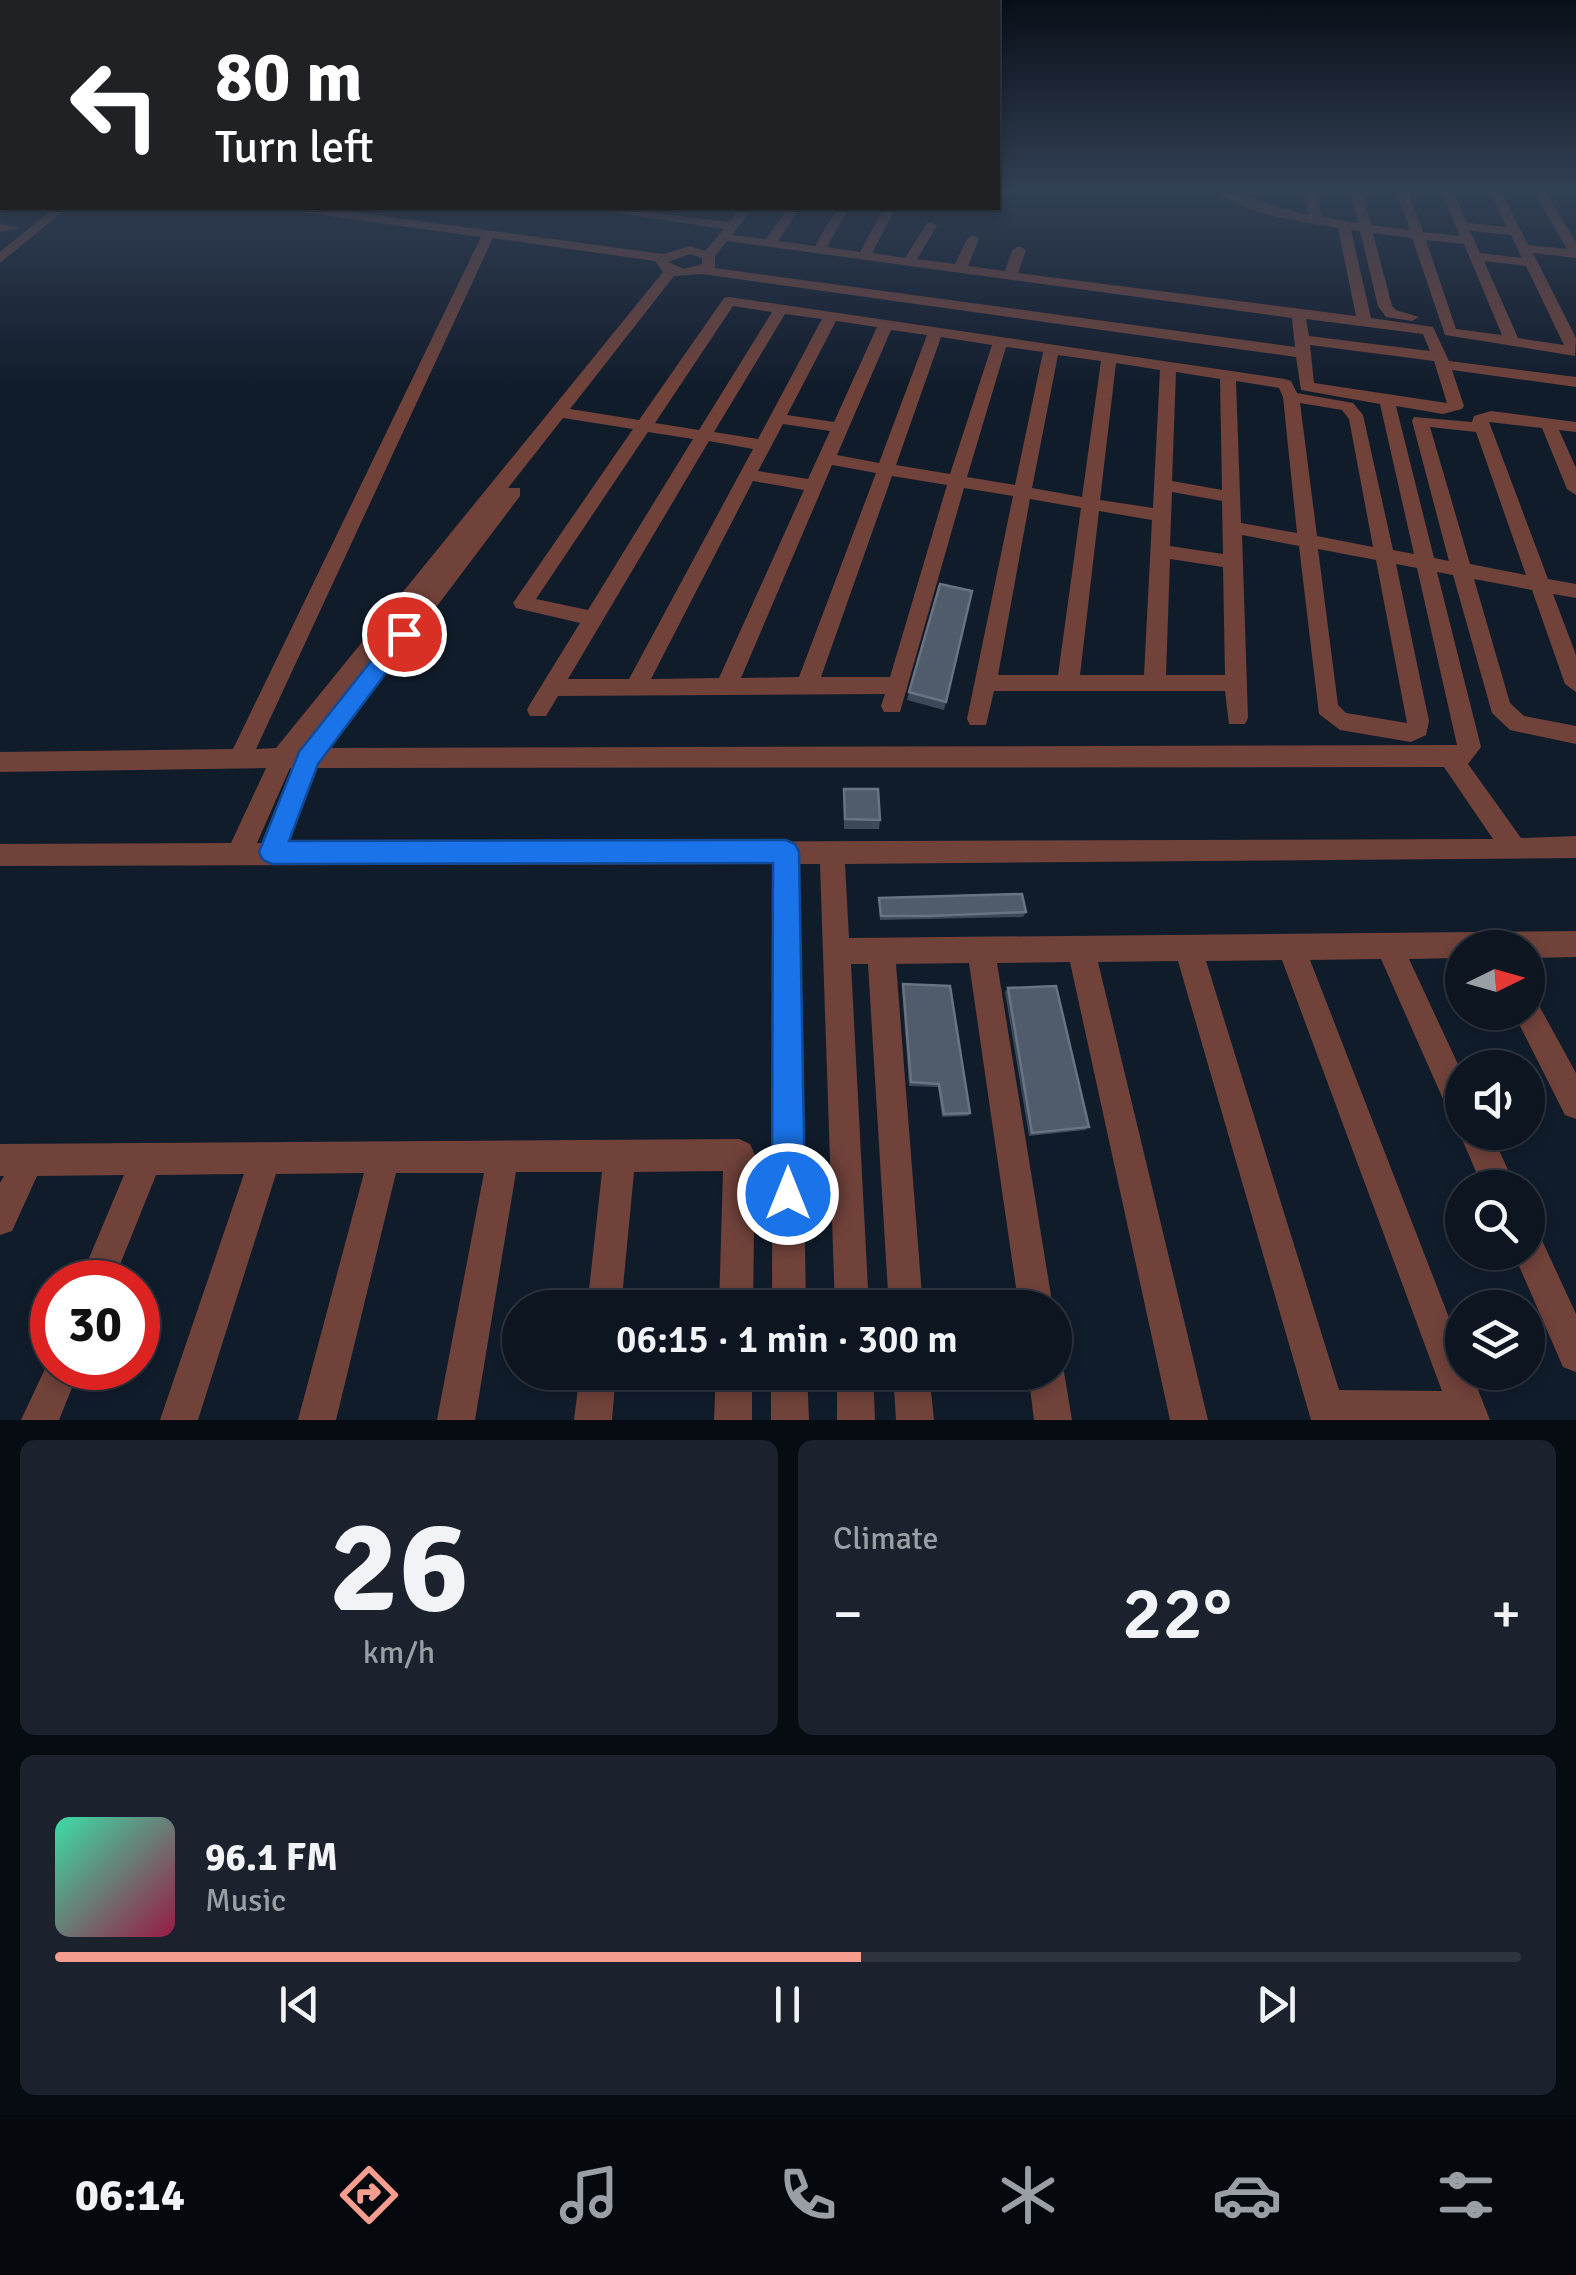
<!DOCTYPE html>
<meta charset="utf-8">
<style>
body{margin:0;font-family:Signika,sans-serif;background:#1b222d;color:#f1f3f6;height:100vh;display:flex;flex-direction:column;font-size:38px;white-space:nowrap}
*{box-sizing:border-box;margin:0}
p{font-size:32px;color:#9a9fa5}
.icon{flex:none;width:55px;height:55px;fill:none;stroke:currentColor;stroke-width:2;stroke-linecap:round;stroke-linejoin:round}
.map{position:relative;height:1420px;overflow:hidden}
.drawer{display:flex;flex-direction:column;gap:20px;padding:20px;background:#070c12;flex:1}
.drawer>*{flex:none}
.banner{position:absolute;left:0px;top:0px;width:1000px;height:210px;box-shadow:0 5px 15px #0003,0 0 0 2px #2d343e;background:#202124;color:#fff;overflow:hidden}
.needle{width:65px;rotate:85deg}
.fabs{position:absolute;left:1445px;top:930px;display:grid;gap:20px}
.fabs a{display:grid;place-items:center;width:100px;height:100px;border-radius:50%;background:#0d1520;box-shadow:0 5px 15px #0003,0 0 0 2px #2d343e;font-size:50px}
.speed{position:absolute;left:30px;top:1260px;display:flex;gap:20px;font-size:50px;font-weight:700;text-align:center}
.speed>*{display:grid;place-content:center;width:130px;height:130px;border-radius:50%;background:#0d1520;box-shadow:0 5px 15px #0003,0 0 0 2px #2d343e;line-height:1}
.speed .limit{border:15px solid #d22;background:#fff;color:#111}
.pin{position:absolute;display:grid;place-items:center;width:85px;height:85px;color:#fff;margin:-42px;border:5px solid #fff;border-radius:50%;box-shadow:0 2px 10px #0007}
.me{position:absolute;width:110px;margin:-55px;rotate:0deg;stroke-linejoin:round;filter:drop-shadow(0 0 8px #0008)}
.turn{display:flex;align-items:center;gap:35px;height:210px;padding:0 50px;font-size:45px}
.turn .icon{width:130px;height:130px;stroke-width:2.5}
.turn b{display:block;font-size:70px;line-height:85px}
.big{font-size:75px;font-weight:600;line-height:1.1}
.drawer .widget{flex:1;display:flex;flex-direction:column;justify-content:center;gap:15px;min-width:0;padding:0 35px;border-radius:15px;background:#1b222d}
.drawer .dial{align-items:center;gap:0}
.dial b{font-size:130px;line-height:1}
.song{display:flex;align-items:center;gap:30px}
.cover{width:120px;height:120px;border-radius:15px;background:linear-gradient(135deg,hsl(160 70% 55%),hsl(340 70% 35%))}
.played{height:10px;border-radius:5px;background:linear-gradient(90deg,#f59d8e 55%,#2d343e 55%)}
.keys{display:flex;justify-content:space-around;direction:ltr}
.heat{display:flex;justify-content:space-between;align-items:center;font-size:55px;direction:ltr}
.drawer .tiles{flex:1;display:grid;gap:20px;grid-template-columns:1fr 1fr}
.widget:last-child{grid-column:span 2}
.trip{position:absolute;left:502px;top:1290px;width:570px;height:100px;border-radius:50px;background:#0d1520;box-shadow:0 5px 15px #0003,0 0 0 2px #2d343e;font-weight:600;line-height:100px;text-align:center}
.dock{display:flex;height:160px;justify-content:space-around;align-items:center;background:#05080d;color:#9a9fa5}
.dock .icon{width:70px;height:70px}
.dock .selected{color:#f59d8e}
.dock b{font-size:45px;color:#f1f3f6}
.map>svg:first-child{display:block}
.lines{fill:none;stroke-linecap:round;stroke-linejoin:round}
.minor{fill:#70423a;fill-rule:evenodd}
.wall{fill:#3d4959}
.building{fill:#505b6b;stroke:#697382;stroke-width:2.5}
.route{fill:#1a73e8;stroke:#114b97;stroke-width:2.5}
</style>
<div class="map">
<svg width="1576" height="1420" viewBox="0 0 1576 1420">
<rect width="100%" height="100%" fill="#111c2b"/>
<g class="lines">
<g class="minor">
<path d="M 0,189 L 2,189 L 2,192 L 0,193 Z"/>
<path d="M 1213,189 C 1235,189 1282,210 1309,215 L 1304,189 L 1316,189 L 1322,217 L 1358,223 L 1350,189 L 1362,189 L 1371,225 L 1410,230 L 1396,189 L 1408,189 L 1423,232 L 1460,236 L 1440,189 L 1452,189 L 1467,223 L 1507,227 L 1488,189 L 1500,189 L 1528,245 L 1567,249 L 1532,189 L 1544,189 L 1576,242 L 1576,258 L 1533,253 L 1576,338 L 1575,356 L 1445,335 L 1412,238 L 1373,233 L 1392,306 L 1396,310 L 1419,317 L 1412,321 L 1386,317 L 1378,306 L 1360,231 L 1351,230 L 1371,318 L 1433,327 L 1449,361 L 1576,377 L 1576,387 L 1452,370 L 1464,406 L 1462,409 L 1443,414 L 1396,406 L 1434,558 L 1449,561 L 1412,421 L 1414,417 L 1472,422 L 1474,416 L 1491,411 L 1576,422 L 1576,432 L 1559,430 L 1576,468 L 1576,495 L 1567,489 L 1542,428 L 1489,422 L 1548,579 L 1576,584 L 1576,598 L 1553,594 L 1576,655 L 1576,692 L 1565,684 L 1532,590 L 1474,579 L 1510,703 L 1524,716 L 1576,726 L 1576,744 L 1510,730 L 1492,713 L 1453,575 L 1437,572 L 1481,747 L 1468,764 L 1521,838 L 1576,836 L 1576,858 L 845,864 L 849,938 L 1576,931 L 1576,957 L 1528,958 L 1528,948 L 1462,948 L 1462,958 L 1409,959 L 1462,1073 L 1462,1121 L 1451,1117 L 1381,959 L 1310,960 L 1462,1351 L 1462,1372 L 1471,1372 L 1490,1420 L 1311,1420 L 1178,961 L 1098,962 L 1208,1420 L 1170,1420 L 1070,962 L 997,963 L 1053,1308 L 1019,1308 L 969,963 L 896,964 L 923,1308 L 889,1308 L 868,964 L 851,964 L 869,1308 L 835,1308 L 820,864 L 799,864 L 806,1308 L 772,1308 L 773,864 L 0,866 L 0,844 L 231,843 L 266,768 L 0,772 L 0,752 L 233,749 L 481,237 L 300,212 L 294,208 L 323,208 L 663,254 L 690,246 L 705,251 L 724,229 L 582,208 L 613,208 L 729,222 L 741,208 L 753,208 L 732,235 L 766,239 L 788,208 L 800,208 L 778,241 L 815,246 L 837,208 L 849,208 L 827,247 L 860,252 L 881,213 L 887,209 L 893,213 L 872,253 L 905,258 L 927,223 L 931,222 L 937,226 L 917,259 L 955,264 L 967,239 L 973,235 L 979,239 L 968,266 L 1005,271 L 1012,250 L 1019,246 L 1026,250 L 1018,273 L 1356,316 L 1338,228 C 1298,220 1246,216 1213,189 ZM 1470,231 L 1511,235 L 1522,258 L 1480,253 ZM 493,238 L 655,261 L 663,272 L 276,748 L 256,749 ZM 1426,240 L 1464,244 L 1502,335 L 1456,329 ZM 727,241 L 1292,318 L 1295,347 L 715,268 L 715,256 ZM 690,254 L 702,258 L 702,264 L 684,269 L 668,262 ZM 1484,261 L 1526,266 L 1564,345 L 1518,338 ZM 702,274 L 1296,357 L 1301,390 L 1380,404 L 1414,554 L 1393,550 L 1363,415 L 1353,403 L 1297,393 L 1291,381 L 1285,379 L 729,297 L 724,298 L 639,420 L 570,409 L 674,276 ZM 733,306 L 772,312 L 699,430 L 655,423 ZM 785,314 L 822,319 L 758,439 L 714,432 ZM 1306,319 L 1423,334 L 1430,351 L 1309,336 ZM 836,321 L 877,327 L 834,422 L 787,415 ZM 891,330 L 927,335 L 879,463 L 837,455 ZM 941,337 L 992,345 L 950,474 L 896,465 ZM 1310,345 L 1434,361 L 1447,403 L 1314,383 ZM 1006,347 L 1043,352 L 1015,485 L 967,477 ZM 1058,355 L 1101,361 L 1082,497 L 1032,488 ZM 1116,363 L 1160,370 L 1153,508 L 1100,500 ZM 1176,372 L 1220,379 L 1222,490 L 1172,481 ZM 1236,381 L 1279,388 L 1283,397 L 1297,533 L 1241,523 ZM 1300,403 L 1342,410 L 1349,419 L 1373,547 L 1317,536 ZM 563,418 L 633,429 L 513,603 L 516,608 L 580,623 L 530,704 L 527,710 L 530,716 L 546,716 L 558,696 L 885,694 L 881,706 L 884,712 L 900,712 L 964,488 L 1013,496 L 967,719 L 970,725 L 986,725 L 994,691 L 1225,691 L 1229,724 L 1245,724 L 1248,718 L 1242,535 L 1299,546 L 1319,714 L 1340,730 L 1411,742 L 1426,735 L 1429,721 L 1396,564 L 1417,568 L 1457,745 L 330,748 L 520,496 L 520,488 L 508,488 ZM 783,424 L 830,431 L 808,479 L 758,471 ZM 1430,427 L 1476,432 L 1526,575 L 1470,564 ZM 648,432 L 693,439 L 588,610 L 536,599 ZM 709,441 L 753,449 L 629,679 L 568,679 ZM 832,465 L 876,473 L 799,677 L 741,678 ZM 892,476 L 947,485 L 890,677 L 821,677 ZM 753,481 L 804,490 L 719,678 L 651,679 ZM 1172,492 L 1222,501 L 1223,554 L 1170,546 ZM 1030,499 L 1081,508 L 1058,675 L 998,675 ZM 1099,511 L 1152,520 L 1144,675 L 1080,675 ZM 1318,549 L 1376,560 L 1407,723 L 1346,713 L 1338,705 ZM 1170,559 L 1223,567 L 1225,675 L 1166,675 ZM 1444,767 L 1493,839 L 288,843 L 317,768 ZM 290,768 L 293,768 L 263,843 L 257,843 ZM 1282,960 L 1442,1391 L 1339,1390 L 1206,961 Z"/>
<path d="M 0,204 L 2,208 L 46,208 L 40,212 L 0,212 Z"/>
<path d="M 54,208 L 67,208 L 0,263 L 0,252 Z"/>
<path d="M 0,224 L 20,228 L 0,232 Z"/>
<path d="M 1528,998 L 1537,1002 L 1576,1073 L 1576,1119 L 1565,1115 L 1513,1012 L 1528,1012 Z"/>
<path d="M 1462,1125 L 1462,1132 L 1491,1132 L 1516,1188 L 1483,1188 L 1459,1132 Z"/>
<path d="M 739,1139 L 750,1144 L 755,1155 L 753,1308 L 719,1308 L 723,1171 L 634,1172 L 621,1308 L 587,1308 L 602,1172 L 516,1172 L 475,1420 L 437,1420 L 484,1173 L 396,1173 L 336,1420 L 298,1420 L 364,1173 L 276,1174 L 198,1420 L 160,1420 L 244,1174 L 156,1175 L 113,1282 L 79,1282 L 124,1175 L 37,1176 L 12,1231 L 0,1235 L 0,1183 L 4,1176 L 0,1176 L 0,1144 Z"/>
<path d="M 1528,1231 L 1540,1236 L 1576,1314 L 1576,1372 L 1563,1367 L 1513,1252 L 1528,1252 Z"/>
<path d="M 52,1354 L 52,1368 L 80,1368 L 59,1420 L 21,1420 Z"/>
<path d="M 1055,1358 L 1064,1372 L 1072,1420 L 1034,1420 L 1028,1372 L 1055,1372 Z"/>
<path d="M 580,1372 L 616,1372 L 612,1420 L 574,1420 Z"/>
<path d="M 716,1372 L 752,1372 L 752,1420 L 714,1420 Z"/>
<path d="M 771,1372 L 807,1372 L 809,1420 L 771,1420 Z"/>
<path d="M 837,1372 L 873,1372 L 875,1420 L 837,1420 Z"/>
<path d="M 893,1372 L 929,1372 L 934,1420 L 896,1420 Z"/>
</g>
</g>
<g class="wall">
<path d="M 972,591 L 944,710 L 907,700 L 909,692 Z"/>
<path d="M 844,789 L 880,820 L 879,829 L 844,829 Z"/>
<path d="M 879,898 L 1026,912 L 1023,917 L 880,920 Z"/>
<path d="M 903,984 L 970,1113 L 968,1116 L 942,1117 L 938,1087 L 909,1086 L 902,988 Z"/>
<path d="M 1008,988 L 1089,1127 L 1085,1130 L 1029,1136 L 1005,992 Z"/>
</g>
<g class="building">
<path d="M 940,584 L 972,591 L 946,702 L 909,692 Z"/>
<path d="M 844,789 L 878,789 L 880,820 L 845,819 Z"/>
<path d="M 1022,894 L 1026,912 L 930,916 L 881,916 L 879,898 Z"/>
<path d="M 903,984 L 950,986 L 970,1113 L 944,1114 L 939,1084 L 911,1082 Z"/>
<path d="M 1056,986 L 1089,1127 L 1032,1133 L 1008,988 Z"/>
</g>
<linearGradient id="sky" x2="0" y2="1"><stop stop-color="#090f18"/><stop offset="0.49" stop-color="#324055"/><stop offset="1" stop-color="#324055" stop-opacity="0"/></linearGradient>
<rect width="1576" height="388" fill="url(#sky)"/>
<path class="route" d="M 404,626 L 415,634 L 318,764 L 289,841 L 786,840 L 795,844 L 799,852 L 805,1194 L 800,1205 L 788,1210 L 777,1205 L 772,1194 L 773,863 L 272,864 L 263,860 L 259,852 L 299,752 L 397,628 Z"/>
</svg>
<div class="fabs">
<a><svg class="needle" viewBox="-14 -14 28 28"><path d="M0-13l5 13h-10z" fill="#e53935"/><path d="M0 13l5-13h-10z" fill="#9a9fa5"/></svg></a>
<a><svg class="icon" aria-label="sound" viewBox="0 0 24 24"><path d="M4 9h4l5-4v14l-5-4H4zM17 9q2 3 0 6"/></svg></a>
<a><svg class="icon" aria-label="search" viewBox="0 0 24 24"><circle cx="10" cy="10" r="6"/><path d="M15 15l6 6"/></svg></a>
<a><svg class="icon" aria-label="layers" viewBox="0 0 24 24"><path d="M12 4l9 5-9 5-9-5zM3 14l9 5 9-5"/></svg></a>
</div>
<div class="speed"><div class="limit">30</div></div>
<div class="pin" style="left:404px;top:634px;background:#d93025"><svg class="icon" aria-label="arrive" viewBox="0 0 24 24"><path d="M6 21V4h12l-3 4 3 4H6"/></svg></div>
<svg class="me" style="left:788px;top:1194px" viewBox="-20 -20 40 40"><circle r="17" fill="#1a73e8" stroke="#fff" stroke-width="3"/><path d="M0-11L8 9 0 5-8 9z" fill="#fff"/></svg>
<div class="trip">06:15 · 1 min · 300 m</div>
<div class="banner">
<div class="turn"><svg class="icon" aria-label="left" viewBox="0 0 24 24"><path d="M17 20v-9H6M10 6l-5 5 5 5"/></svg><div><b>80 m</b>Turn left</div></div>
</div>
</div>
<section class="drawer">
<div class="tiles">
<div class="widget dial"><b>26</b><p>km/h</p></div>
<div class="widget"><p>Climate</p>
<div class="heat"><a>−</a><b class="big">22°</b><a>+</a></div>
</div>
<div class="widget">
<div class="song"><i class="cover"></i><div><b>96.1 FM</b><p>Music</p></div></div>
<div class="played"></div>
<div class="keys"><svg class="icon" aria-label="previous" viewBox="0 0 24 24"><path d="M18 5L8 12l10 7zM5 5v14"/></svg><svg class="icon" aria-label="pause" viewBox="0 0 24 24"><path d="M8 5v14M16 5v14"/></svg><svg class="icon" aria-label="next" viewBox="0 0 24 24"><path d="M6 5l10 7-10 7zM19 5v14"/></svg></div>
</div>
</div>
</section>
<nav class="dock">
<b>06:14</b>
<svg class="icon selected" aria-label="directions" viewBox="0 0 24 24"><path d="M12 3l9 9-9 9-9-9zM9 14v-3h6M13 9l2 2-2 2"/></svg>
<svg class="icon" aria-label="music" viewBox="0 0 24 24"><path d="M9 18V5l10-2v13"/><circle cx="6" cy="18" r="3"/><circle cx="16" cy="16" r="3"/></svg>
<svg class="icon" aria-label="phone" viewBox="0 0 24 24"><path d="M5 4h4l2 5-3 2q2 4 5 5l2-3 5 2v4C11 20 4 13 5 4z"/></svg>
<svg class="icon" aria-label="climate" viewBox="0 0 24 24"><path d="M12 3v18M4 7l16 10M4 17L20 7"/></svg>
<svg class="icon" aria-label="car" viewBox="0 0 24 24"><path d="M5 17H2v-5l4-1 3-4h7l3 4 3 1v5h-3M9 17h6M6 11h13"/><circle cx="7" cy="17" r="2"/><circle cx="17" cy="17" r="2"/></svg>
<svg class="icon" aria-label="filters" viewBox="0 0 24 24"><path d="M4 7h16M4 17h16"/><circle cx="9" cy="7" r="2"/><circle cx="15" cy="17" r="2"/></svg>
</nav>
